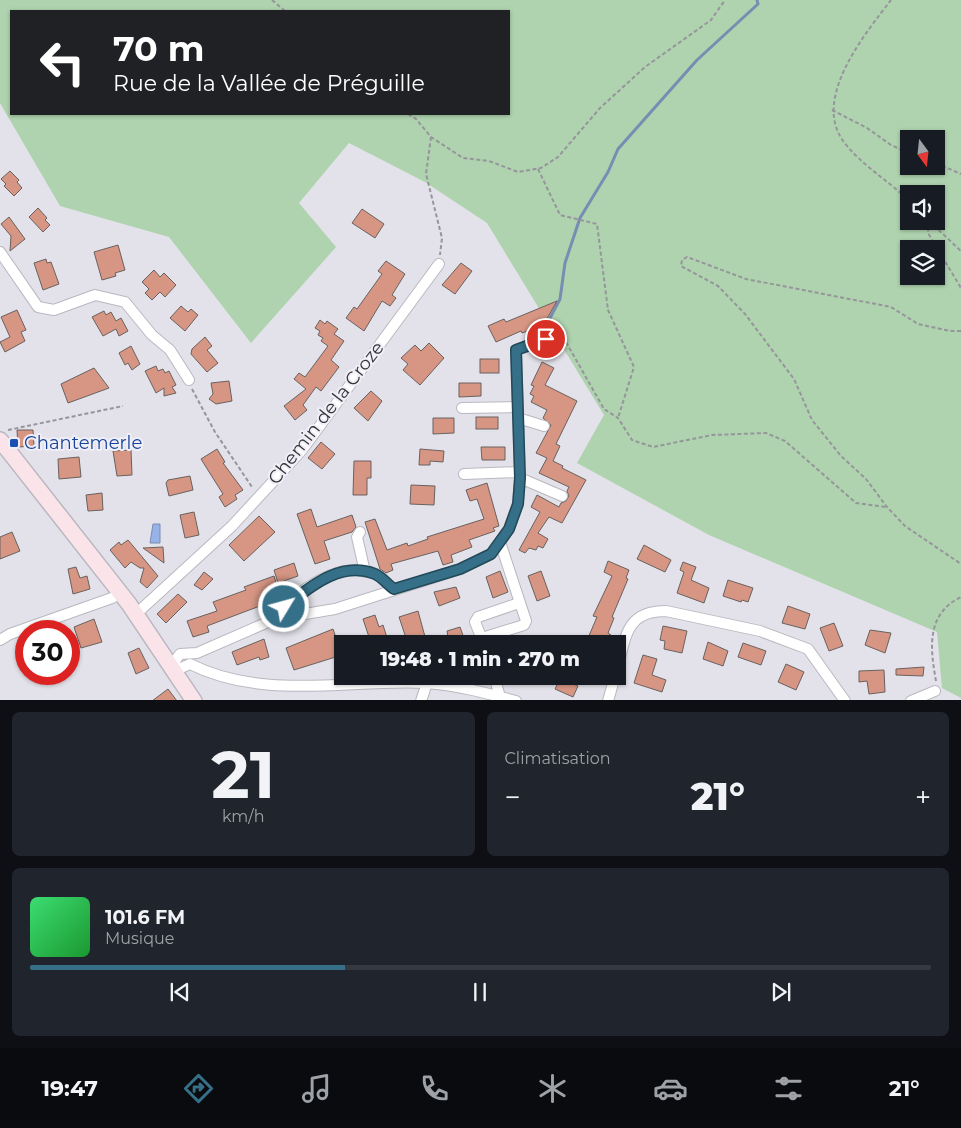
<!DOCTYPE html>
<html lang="fr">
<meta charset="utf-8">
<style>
body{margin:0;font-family:Montserrat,sans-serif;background:#20242c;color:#f1f3f6;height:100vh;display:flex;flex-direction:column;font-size:19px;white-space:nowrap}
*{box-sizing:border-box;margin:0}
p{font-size:16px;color:#9ea1a6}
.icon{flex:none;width:28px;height:28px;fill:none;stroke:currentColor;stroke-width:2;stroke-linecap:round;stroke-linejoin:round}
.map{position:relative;height:700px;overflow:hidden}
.drawer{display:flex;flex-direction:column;gap:12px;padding:12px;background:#0d0f14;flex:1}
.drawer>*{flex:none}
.banner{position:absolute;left:10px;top:10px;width:500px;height:105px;border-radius:0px;box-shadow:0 1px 4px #0004;background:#202124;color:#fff;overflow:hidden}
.needle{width:32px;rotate:165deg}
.buttons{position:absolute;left:900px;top:130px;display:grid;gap:10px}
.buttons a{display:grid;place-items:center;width:45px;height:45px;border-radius:0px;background:#171b24;box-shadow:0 1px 4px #0004;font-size:25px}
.speed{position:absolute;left:15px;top:620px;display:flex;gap:10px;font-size:25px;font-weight:700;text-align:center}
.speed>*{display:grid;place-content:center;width:65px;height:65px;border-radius:50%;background:#171b24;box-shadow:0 1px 4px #0004;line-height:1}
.speed .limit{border:8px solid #d22;background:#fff;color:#111}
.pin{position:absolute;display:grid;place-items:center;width:42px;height:42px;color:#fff;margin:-21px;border:2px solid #fff;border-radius:50%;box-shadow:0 1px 5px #0007}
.me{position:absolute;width:55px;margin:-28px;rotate:53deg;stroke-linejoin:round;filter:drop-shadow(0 0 4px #0008)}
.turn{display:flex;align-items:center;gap:18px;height:105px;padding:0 20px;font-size:22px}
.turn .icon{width:65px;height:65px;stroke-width:2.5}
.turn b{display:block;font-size:35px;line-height:42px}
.big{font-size:38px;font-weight:800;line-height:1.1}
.drawer .card{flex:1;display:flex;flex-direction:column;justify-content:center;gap:8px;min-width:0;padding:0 18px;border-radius:8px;background:#20242c}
.drawer .dial{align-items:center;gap:0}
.dial b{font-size:65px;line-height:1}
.song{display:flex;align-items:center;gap:15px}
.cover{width:60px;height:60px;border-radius:8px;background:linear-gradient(135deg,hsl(140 70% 55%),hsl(130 70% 35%))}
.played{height:5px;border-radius:2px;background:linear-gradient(90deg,#357088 35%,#363941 35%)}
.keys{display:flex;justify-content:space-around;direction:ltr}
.heat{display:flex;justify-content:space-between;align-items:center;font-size:28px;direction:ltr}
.drawer .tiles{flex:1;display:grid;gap:12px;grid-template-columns:1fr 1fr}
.card:last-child{grid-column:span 2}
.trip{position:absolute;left:334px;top:635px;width:292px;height:50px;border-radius:0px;background:#171b24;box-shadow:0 1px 4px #0004;font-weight:800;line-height:50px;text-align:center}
.tabs{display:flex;height:80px;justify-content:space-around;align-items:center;background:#090b0e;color:#9ea1a6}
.tabs .icon{width:35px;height:35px}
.tabs .current{color:#357088}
.tabs b{font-size:22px;color:#f1f3f6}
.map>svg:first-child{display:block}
.green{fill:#aed3ae;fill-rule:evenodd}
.water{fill:#96b2e7;stroke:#798cb2}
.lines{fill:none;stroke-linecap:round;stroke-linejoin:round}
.stream{stroke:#798cb2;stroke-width:3}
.building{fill:#d79684;stroke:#69615f}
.minor-casing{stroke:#b9b8c0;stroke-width:12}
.secondary-casing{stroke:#b9b8c0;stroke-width:18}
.path{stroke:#96959b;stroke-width:2;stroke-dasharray:4 2.5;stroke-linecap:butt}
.minor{stroke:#fff;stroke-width:10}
.secondary{stroke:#fbe4e9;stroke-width:15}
.route-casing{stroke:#224958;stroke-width:12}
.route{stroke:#357088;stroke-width:9}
.transit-dot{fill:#1a4fb4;stroke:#f0eff7;stroke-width:2}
.labels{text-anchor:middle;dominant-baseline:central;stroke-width:4;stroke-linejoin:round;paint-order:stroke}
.street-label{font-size:18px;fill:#353538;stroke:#f0eff7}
.transit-label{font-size:18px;fill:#164399;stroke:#f0eff7;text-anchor:start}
</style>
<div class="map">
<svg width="961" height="701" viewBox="0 0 961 701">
<rect width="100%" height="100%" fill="#e3e2ea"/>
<path class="green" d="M 0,0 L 961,0 L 961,698 L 942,688 L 937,632 L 709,535 L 577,463 L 604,415 L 487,223 L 425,182 L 349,143 L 299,203 L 336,247 L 251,343 L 169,237 L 60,206 L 0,103 ZM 11,11 L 509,11 L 509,114 L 11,114 ZM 909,139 L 936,139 L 936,166 L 909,166 ZM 909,194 L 936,194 L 936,221 L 909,221 ZM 909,249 L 936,249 L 936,276 L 909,276 Z"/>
<path class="water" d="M 153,524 L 160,524 L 160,543 L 150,543 Z"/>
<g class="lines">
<path class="stream" d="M 550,318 L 560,299 L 565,263 L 580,218 L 608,172 L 618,149 L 697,60 L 758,4 L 757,0"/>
</g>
<g class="building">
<path d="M 10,171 L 19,180 L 17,182 L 22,188 L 14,196 L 4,186 L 6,184 L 1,179 Z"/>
<path d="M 38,208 L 47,218 L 45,220 L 50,225 L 43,232 L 29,217 Z"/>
<path d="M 362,209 L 384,224 L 375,238 L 352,223 Z"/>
<path d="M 9,217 L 25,239 L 10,251 L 11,236 L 1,224 Z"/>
<path d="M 118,245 L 125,270 L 115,273 L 116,276 L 102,280 L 94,252 Z"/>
<path d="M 46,259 L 47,263 L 51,262 L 59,284 L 43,290 L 34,263 Z"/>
<path d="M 386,261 L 405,274 L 392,295 L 396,298 L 390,306 L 382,301 L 364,331 L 346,318 L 354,307 L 357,309 L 382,274 L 378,271 Z"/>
<path d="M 461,263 L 472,271 L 455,294 L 442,285 Z"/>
<path d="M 154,270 L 160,277 L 164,273 L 176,285 L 165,297 L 160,292 L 152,300 L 145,293 L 149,289 L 142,282 Z"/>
<path d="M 557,301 L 545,322 L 540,323 L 541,326 L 522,333 L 521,331 L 496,342 L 488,326 L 504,319 L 506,322 Z"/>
<path d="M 181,306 L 188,312 L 191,309 L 198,315 L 185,331 L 170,318 Z"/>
<path d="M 17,310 L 26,330 L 21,332 L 25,341 L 5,352 L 0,342 L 10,337 L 1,317 Z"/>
<path d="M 104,311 L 106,315 L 111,312 L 116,321 L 121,318 L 128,331 L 119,336 L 116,329 L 103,336 L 92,317 Z"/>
<path d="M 320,320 L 325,324 L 327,321 L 338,329 L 334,334 L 344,341 L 331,360 L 339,367 L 321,391 L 316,387 L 303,405 L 307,410 L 295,420 L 284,406 L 306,389 L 294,379 L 299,373 L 305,377 L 328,346 L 321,341 L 323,338 L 318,335 L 320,331 L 315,328 Z"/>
<path d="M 205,337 L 212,346 L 207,350 L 218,363 L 207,372 L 191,354 L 192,349 Z"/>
<path d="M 429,343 L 444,358 L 420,385 L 403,370 L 408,364 L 401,358 L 415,345 L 421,351 Z"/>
<path d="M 131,346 L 140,364 L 132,370 L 128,363 L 125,365 L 119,353 Z"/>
<rect x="480" y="359" width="19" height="14"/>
<path d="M 542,362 L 554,368 L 545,385 L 577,401 L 556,444 L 560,446 L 553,461 L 563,466 L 562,468 L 586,480 L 562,523 L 549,517 L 538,533 L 548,539 L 543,548 L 538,546 L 536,550 L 529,548 L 525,553 L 519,550 L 540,512 L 531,507 L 537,495 L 559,507 L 561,503 L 566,501 L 569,496 L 567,491 L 569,487 L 539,473 L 547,458 L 536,453 L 551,425 L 543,418 L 547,410 L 531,402 L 534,396 L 530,394 L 534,386 L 531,385 Z"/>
<path d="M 156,366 L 158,371 L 163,369 L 165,373 L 169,371 L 176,385 L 172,387 L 176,393 L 164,396 L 164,388 L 156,393 L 145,371 Z"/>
<path d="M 94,368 L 109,388 L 68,403 L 61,384 Z"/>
<path d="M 229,381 L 232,401 L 216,404 L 209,399 L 213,394 L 211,383 Z"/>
<path d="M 459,383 L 481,383 L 481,396 L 459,397 Z"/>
<path d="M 371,391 L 382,401 L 368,421 L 354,408 Z"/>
<rect x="476" y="417" width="22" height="12"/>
<path d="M 433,418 L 454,418 L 454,433 L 433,434 Z"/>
<path d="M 17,430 L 33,430 L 34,446 L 18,447 Z"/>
<path d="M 321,442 L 335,454 L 322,469 L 308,458 Z"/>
<path d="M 481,447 L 505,447 L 505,460 L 482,460 Z"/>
<path d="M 217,449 L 225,462 L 223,463 L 243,490 L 235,495 L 237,499 L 225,507 L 219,497 L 223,494 L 201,459 Z"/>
<path d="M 420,449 L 444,451 L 443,462 L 430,461 L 430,465 L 419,465 Z"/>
<path d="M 131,450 L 132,475 L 117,476 L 113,451 Z"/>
<path d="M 79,457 L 81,477 L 59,479 L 58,459 Z"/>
<path d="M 354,461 L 371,461 L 371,478 L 367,478 L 367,495 L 353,495 Z"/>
<path d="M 190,476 L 193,490 L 169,496 L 166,483 L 168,480 Z"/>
<path d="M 487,483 L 499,526 L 493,528 L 495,531 L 469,540 L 472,547 L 451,555 L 453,562 L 443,565 L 438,551 L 391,564 L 393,570 L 386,573 L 380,569 L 365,522 L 375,519 L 387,550 L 407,543 L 408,546 L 428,539 L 427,537 L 484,519 L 477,499 L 470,501 L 466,490 Z"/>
<path d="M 411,485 L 435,486 L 434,505 L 410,504 Z"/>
<path d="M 102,493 L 103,510 L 88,511 L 86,495 Z"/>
<path d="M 311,509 L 317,527 L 352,515 L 356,527 L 352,532 L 324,541 L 330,559 L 315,564 L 297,514 Z"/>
<path d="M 194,512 L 199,535 L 185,538 L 180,515 Z"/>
<path d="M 259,516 L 275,532 L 244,561 L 229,545 Z"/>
<path d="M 12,532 L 20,551 L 0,559 L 0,537 Z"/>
<path d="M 128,540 L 158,576 L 147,588 L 140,582 L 144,568 L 140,568 L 131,562 L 125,568 L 110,550 L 119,542 L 121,545 Z"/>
<path d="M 644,545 L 671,560 L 665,572 L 637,559 Z"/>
<path d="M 163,547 L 164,563 L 143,548 Z"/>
<path d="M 608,561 L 629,570 L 626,578 L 628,579 L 612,617 L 614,618 L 608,633 L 611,635 L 607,644 L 588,644 L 590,639 L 588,638 L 597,617 L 593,616 L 612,576 L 604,572 Z"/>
<path d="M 683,562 L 696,567 L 691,580 L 709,588 L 704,603 L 677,593 L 684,572 L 680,570 Z"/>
<path d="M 294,563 L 298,576 L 278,583 L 274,570 Z"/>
<path d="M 76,567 L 80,578 L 87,576 L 90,589 L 73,594 L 68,569 Z"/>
<path d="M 500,571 L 508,592 L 493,598 L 486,577 Z"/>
<path d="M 541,571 L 550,596 L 537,601 L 528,576 Z"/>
<path d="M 204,572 L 213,579 L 202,590 L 194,585 Z"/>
<path d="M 274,576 L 281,598 L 207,626 L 209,632 L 193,637 L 187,621 L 217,611 L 213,602 L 246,590 L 244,587 Z"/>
<path d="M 728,580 L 753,588 L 748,602 L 742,600 L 741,602 L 723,596 Z"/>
<path d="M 456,587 L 460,598 L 439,606 L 434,592 Z"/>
<path d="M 178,594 L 187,602 L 166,623 L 157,614 Z"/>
<path d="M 788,606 L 810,614 L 805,629 L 782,623 Z"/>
<path d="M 418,611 L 427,644 L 408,644 L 399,617 Z"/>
<path d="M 375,615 L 379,627 L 383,625 L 389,644 L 373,644 L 369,637 L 363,619 Z"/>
<path d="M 94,619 L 102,642 L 81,648 L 74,627 Z"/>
<path d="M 834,623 L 843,646 L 829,651 L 820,628 Z"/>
<path d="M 663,626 L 687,631 L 682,653 L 664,649 L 665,641 L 660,640 Z"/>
<path d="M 460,627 L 466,644 L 449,644 L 447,631 Z"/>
<path d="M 333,629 L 342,655 L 294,670 L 286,648 Z"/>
<path d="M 870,630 L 891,633 L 885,653 L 865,645 Z"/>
<path d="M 264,639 L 269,657 L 260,660 L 259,657 L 237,665 L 232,652 Z"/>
<path d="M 708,642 L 728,651 L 723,666 L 703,659 Z"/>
<path d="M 743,643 L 766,651 L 761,665 L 738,657 Z"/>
<path d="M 139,648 L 149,668 L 136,674 L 128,653 Z"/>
<path d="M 643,655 L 657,659 L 652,675 L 666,680 L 662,692 L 634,683 Z"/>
<path d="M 786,664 L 804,672 L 796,690 L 778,682 Z"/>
<path d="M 924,667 L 923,676 L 896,675 L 896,669 Z"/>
<path d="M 884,670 L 885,692 L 869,694 L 867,681 L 859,682 L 859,671 Z"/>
<path d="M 538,676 L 574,676 L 571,683 L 578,686 L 573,697 L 555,689 L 557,685 Z"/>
<path d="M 168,689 L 177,701 L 152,701 Z"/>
</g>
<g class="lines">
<g class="minor-casing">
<g id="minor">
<path d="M 0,252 L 38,307 L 54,310 L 95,295 L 125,302 L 152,335 L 170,350 L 189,380"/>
<path d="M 462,408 L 518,407"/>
<path d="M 518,418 L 544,426"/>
<path d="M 464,474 L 519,472"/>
<path d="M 520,478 L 562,496"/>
<path d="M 360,532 L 357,537 L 365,572"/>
<path d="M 136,614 L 232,526 L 302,450 L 439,264"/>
<path d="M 275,619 C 295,591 340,559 376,574 C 382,577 388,585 394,589"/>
<path d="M 482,638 L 524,625 L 526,621 L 500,542"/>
<path d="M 0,640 L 10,634 L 112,598 L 120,593"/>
<path d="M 484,644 L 475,622 L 478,617 L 519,603"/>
<path d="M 618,666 C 626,635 627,611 666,611 L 760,631 L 808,649 L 845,701"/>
<path d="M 494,676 L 500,697"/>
<path d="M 421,701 L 427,683"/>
<path d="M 516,701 C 486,693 456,685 426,683 C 347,679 264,701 190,664 L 181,668 L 171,666 L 180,654 L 197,653 L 275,619 L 335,609 L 460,569 L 491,554 L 509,529 L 518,504 L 520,478 L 516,350 L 561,334"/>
<path d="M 608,701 L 615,676"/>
<path d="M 911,701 L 935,691"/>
</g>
</g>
<g class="secondary-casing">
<path id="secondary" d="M 0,440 L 129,604 L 194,701"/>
</g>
<g class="path">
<path d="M 272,0 L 285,11"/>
<path d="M 891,0 C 865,34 811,99 844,142 C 861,165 888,180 909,201"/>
<path d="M 832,110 L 867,128 L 891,145 L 909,153"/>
<path d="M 408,114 L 416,119 L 431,137 L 463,158 L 489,161 L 518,172 L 541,168 L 558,157 L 600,108 L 645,67 L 711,20 L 725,0"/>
<path d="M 431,137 L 426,174 L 442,238 L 440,255"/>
<path d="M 936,163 L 961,174"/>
<path d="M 538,169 L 560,215 L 597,224 L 608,310 L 634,367 L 618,418"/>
<path d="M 929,221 L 928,233 L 961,288"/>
<path d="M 929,221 L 961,251"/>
<path d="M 961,331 L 950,331 L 918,324 L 891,307 L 746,279 L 687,257 L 682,260 L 681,266 L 718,286 L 745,314 L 794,379 L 812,420 L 841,456 L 866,479 L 887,507 L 905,526 L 961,564"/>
<path d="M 566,342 L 604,409 L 618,418 L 632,440 L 653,447 L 712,435 L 766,433 L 785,441 L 856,503 L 886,507"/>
<path d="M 192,389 L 215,432 L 252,487"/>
<path d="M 8,430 L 123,406"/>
<path d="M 936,681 C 930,648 926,614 961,597"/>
</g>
<use href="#minor" class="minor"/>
<use href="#secondary" class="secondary"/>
</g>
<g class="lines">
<g class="route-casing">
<path id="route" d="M 284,607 C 309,588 340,560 375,574 C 382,577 388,585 394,589 L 460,569 L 491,554 L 509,529 L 518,504 L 520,478 L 516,350 L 546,339"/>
</g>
<use href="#route" class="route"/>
</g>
<rect class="transit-dot" x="9" y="438" width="10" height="10" rx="2.5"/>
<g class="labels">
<g class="street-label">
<text transform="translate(326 413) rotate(-52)">Chemin de la Croze</text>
</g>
<g class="transit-label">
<text x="24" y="443">Chantemerle</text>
</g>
</g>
</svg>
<div class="buttons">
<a><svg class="needle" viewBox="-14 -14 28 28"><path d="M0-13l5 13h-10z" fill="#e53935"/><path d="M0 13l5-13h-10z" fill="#9ea1a6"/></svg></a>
<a><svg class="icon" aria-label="sound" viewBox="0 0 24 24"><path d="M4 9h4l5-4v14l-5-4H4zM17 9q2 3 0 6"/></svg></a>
<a><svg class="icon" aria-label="layers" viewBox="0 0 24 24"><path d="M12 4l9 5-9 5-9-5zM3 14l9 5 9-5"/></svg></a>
</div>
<div class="speed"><div class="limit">30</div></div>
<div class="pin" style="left:546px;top:339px;background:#d93025"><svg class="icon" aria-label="arrive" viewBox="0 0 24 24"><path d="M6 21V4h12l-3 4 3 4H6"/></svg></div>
<svg class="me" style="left:284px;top:607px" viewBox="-20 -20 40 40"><circle r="17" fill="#357088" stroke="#fff" stroke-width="3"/><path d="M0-11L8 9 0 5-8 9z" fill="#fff"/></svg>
<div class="trip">19:48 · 1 min · 270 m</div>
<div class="banner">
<div class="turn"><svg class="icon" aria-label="left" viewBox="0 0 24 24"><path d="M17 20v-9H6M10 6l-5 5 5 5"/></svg><div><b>70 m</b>Rue de la Vallée de Préguille</div></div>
</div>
</div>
<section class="drawer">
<div class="tiles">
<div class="card dial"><b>21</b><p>km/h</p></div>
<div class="card"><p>Climatisation</p>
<div class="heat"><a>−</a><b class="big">21°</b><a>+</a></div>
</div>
<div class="card">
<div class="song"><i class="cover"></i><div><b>101.6 FM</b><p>Musique</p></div></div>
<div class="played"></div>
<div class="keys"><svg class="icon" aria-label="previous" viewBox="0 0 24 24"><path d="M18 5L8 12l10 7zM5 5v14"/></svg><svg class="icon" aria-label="pause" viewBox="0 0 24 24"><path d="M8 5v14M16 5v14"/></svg><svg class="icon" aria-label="next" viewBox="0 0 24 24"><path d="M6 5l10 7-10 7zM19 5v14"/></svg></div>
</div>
</div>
</section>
<nav class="tabs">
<b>19:47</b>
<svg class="icon current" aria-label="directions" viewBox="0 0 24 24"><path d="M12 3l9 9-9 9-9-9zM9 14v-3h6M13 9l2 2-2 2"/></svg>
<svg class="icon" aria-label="music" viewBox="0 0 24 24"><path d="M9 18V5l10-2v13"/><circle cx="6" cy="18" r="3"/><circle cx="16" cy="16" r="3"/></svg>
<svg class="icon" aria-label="phone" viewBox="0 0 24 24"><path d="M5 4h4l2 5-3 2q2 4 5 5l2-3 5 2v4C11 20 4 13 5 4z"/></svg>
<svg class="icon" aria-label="climate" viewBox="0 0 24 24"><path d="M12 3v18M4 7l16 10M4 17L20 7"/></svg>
<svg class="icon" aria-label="car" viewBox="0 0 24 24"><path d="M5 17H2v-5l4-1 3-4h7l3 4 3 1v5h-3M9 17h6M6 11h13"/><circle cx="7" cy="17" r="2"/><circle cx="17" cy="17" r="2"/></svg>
<svg class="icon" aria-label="filters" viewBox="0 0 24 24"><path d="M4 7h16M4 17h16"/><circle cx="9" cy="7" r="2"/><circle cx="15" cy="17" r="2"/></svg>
<b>21°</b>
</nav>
